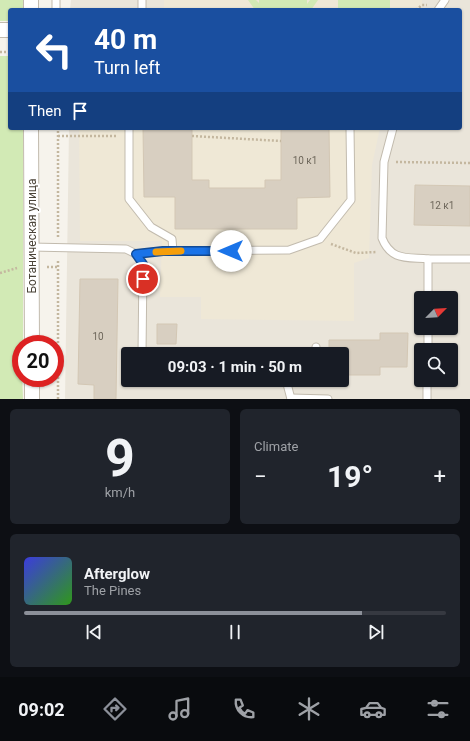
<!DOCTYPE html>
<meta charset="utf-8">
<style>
body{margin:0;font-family:Roboto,sans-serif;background:#20242c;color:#f1f3f6;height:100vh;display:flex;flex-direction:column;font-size:15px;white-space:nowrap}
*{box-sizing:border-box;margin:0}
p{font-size:13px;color:#9ea1a6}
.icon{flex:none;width:22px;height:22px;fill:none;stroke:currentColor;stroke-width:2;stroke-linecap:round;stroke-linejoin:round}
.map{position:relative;height:399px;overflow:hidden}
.side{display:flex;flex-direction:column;gap:10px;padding:10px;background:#0d0f14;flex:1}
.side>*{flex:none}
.guide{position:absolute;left:8px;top:8px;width:454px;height:122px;border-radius:4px;box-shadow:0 1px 3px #0004;background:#1a4fa0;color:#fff;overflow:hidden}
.needle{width:26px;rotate:66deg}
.controls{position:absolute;left:414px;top:291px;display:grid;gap:8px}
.controls a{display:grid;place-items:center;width:44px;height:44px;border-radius:4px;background:#171b24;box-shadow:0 1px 3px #0004;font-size:20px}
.speed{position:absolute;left:12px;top:335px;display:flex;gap:8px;font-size:20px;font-weight:700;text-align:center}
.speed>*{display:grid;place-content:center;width:52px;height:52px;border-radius:50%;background:#171b24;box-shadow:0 1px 3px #0004;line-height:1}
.speed .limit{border:6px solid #d22;background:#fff;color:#111}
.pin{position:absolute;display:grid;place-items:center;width:34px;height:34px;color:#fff;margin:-17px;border:2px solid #fff;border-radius:50%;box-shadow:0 1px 4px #0007}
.me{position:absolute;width:44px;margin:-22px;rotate:270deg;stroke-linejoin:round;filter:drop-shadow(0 0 3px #0008)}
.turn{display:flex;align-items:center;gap:14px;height:84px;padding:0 20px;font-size:18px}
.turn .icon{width:52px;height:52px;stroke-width:2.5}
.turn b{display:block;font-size:28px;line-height:34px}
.then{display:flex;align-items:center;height:38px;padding:0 20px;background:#0003;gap:8px;font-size:15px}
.big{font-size:30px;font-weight:700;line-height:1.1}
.side .card{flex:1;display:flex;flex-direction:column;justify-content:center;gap:6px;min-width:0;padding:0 14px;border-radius:6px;background:#20242c}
.side .dial{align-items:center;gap:0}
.dial b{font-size:52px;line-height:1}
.song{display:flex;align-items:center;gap:12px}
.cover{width:48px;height:48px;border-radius:6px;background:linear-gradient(135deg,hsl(240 70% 55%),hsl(110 70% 35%))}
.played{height:4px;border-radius:2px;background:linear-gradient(90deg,#8c9099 80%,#363941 80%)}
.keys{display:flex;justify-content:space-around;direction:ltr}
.heat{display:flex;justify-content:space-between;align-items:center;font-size:22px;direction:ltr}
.side .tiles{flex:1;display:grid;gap:10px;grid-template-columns:1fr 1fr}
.card:last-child{grid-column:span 2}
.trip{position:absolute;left:121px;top:347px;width:228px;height:40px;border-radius:4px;background:#171b24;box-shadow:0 1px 3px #0004;font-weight:700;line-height:40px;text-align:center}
.tabs{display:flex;height:64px;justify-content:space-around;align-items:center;background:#090b0e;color:#9ea1a6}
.tabs .icon{width:28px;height:28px}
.tabs .current{color:#8c9099}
.tabs b{font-size:18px;color:#f1f3f6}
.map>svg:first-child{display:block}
.residential{fill:#eae5da;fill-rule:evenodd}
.education{fill:#efe8d6}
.green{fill:#d2eab5}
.building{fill:#d8cfc1;stroke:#d3c7b4}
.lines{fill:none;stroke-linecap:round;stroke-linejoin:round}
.lane-casing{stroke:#c2bbae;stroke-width:9}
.street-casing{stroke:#c2bbae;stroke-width:16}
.path{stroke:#c4b79f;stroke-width:2.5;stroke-dasharray:2 2;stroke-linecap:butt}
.lane{stroke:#fff;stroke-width:7}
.street{stroke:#fff;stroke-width:14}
.route-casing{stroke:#114b97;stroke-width:10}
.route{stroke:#1a73e8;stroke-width:7}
.slow{stroke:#f59e0b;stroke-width:7}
.labels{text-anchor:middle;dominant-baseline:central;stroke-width:4;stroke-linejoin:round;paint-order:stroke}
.number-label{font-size:10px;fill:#6e675b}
.street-label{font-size:12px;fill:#4b4439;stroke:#fff}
</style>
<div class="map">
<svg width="470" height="399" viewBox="0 0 470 399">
<rect width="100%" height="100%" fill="#f6f3ec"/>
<path class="residential" d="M 71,0 L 470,0 L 470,399 L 65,399 L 69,128 L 460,128 L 460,10 L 70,10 ZM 421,298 L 451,298 L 451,328 L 421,328 ZM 421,350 L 451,350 L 451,380 L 421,380 ZM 128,354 L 342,354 L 342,380 L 128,380 Z"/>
<g class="education">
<rect x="164" y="0" width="258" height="10"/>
<path d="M 79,128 L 380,128 L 372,165 L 369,258 L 354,263 L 354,321 L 201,319 L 201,297 L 160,297 L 162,241 L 80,241 Z"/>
</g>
<g class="green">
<path d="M 0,0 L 23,0 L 23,10 L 10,10 L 10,21 L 0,21 Z"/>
<path d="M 248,0 L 256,0 L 259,3 L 259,0 L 307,0 L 307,4 L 310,0 L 318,0 L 311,10 L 255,10 Z"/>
<rect x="338" y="0" width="52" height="10"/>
<path d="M 0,56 L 10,56 L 10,128 L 23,128 L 23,344 L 21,344 L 23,399 L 0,399 Z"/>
</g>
<g class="building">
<path d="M 143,128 L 192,128 L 192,180 L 209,180 L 209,188 L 265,188 L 265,180 L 281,180 L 281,128 L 329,128 L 330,197 L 297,198 L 297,229 L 175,229 L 175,197 L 144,197 Z"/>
<path d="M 415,185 L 470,186 L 470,226 L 414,225 Z"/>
<path d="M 80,279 L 118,279 L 116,399 L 94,399 L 94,385 L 78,384 Z"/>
<path d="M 157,324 L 177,324 L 176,344 L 157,344 Z"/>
<path d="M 380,333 L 408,333 L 407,367 L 380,367 L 380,375 L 342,375 L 342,354 L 329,354 L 329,340 L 380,340 Z"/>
</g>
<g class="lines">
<g class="lane-casing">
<g id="lane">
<path d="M 56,10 L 56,0"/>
<path d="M 142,10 L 142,0"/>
<path d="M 438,10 L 445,0"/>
<path d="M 129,128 L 129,199 L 151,227 L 172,239 L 173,251"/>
<path d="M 393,128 L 384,162 L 382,238 C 391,261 407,257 428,259"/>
<path d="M 31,247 L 126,249 L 136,254 L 143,264 L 142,354"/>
<path d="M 136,254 L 163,251 L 289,250 L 320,239 L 351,200 L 350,128"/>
<path d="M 428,298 L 428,259 L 470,259"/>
<path d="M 428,350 L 428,328"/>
<path d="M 315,354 L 316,347"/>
<path d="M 286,380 L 291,399"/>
<path d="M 291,398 L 328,399"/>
<path d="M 427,399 L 427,380"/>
</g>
</g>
<g class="street-casing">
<g id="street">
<path d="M 31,10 L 31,0"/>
<path d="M 0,30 L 10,30"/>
<path d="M 31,128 L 32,344"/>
<path d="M 32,378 L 32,399"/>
</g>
</g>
<g class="path">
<path d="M 416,10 L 422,5 L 427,5"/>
<path d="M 0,52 L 10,52"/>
<path d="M 58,136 L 118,136"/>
<path d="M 192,136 L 281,141"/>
<path d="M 396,162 L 470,163"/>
<path d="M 58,237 L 58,128"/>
<path d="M 331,244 L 356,253 L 376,252"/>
<path d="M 47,267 L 58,267"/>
<path d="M 0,273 L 17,268"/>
<path d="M 58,399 L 58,260"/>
</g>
<use href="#lane" class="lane"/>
<use href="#street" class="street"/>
</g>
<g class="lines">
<g class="route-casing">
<path id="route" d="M 143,279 L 143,264 L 136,254 L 163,251 L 231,251"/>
</g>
<use href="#route" class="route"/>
<path class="slow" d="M 156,252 L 181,251"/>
</g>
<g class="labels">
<g class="number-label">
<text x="305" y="160">10 к1</text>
<text x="442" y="205">12 к1</text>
<text x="98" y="336">10</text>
</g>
<g class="street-label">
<text transform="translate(32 236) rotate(-90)">Ботаническая улица</text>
</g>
</g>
</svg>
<div class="controls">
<a><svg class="needle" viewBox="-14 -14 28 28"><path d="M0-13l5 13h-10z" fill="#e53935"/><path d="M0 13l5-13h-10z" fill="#9ea1a6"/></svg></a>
<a><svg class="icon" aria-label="search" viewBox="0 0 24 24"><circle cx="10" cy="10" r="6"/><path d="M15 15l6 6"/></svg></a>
</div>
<div class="speed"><div class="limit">20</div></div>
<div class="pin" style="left:143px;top:279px;background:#d93025"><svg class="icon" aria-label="arrive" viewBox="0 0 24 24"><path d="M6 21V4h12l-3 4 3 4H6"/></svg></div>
<svg class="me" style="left:231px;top:251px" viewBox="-20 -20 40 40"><circle r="19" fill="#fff"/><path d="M0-13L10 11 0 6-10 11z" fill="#1a73e8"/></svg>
<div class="trip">09:03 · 1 min · 50 m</div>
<div class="guide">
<div class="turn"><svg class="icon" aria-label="left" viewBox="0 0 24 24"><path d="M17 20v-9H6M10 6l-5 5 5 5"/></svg><div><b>40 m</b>Turn left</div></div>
<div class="then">Then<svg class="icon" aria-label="arrive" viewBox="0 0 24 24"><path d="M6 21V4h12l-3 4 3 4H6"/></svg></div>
</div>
</div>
<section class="side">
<div class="tiles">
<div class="card dial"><b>9</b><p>km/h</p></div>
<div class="card"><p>Climate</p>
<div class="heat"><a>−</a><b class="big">19°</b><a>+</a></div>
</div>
<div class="card">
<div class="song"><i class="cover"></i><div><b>Afterglow</b><p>The Pines</p></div></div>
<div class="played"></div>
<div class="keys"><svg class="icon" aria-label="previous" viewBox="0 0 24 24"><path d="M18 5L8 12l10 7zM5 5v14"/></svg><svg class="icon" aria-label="pause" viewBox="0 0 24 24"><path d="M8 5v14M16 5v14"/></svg><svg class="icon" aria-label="next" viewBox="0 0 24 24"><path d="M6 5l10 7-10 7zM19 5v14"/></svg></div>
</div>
</div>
</section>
<nav class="tabs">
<b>09:02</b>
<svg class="icon current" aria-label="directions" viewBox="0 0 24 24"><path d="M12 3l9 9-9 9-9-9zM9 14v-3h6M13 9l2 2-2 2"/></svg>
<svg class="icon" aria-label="music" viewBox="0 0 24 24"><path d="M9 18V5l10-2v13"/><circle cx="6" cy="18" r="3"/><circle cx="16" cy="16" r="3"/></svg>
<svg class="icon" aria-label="phone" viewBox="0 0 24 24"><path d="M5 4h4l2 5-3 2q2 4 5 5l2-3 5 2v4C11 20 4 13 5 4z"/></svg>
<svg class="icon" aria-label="climate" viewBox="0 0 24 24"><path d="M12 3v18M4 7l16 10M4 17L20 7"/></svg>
<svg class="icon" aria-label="car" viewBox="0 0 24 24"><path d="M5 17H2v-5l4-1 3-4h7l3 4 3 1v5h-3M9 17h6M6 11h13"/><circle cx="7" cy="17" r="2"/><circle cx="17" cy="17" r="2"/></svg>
<svg class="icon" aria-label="filters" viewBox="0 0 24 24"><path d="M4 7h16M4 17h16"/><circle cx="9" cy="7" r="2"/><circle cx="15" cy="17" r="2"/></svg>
</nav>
